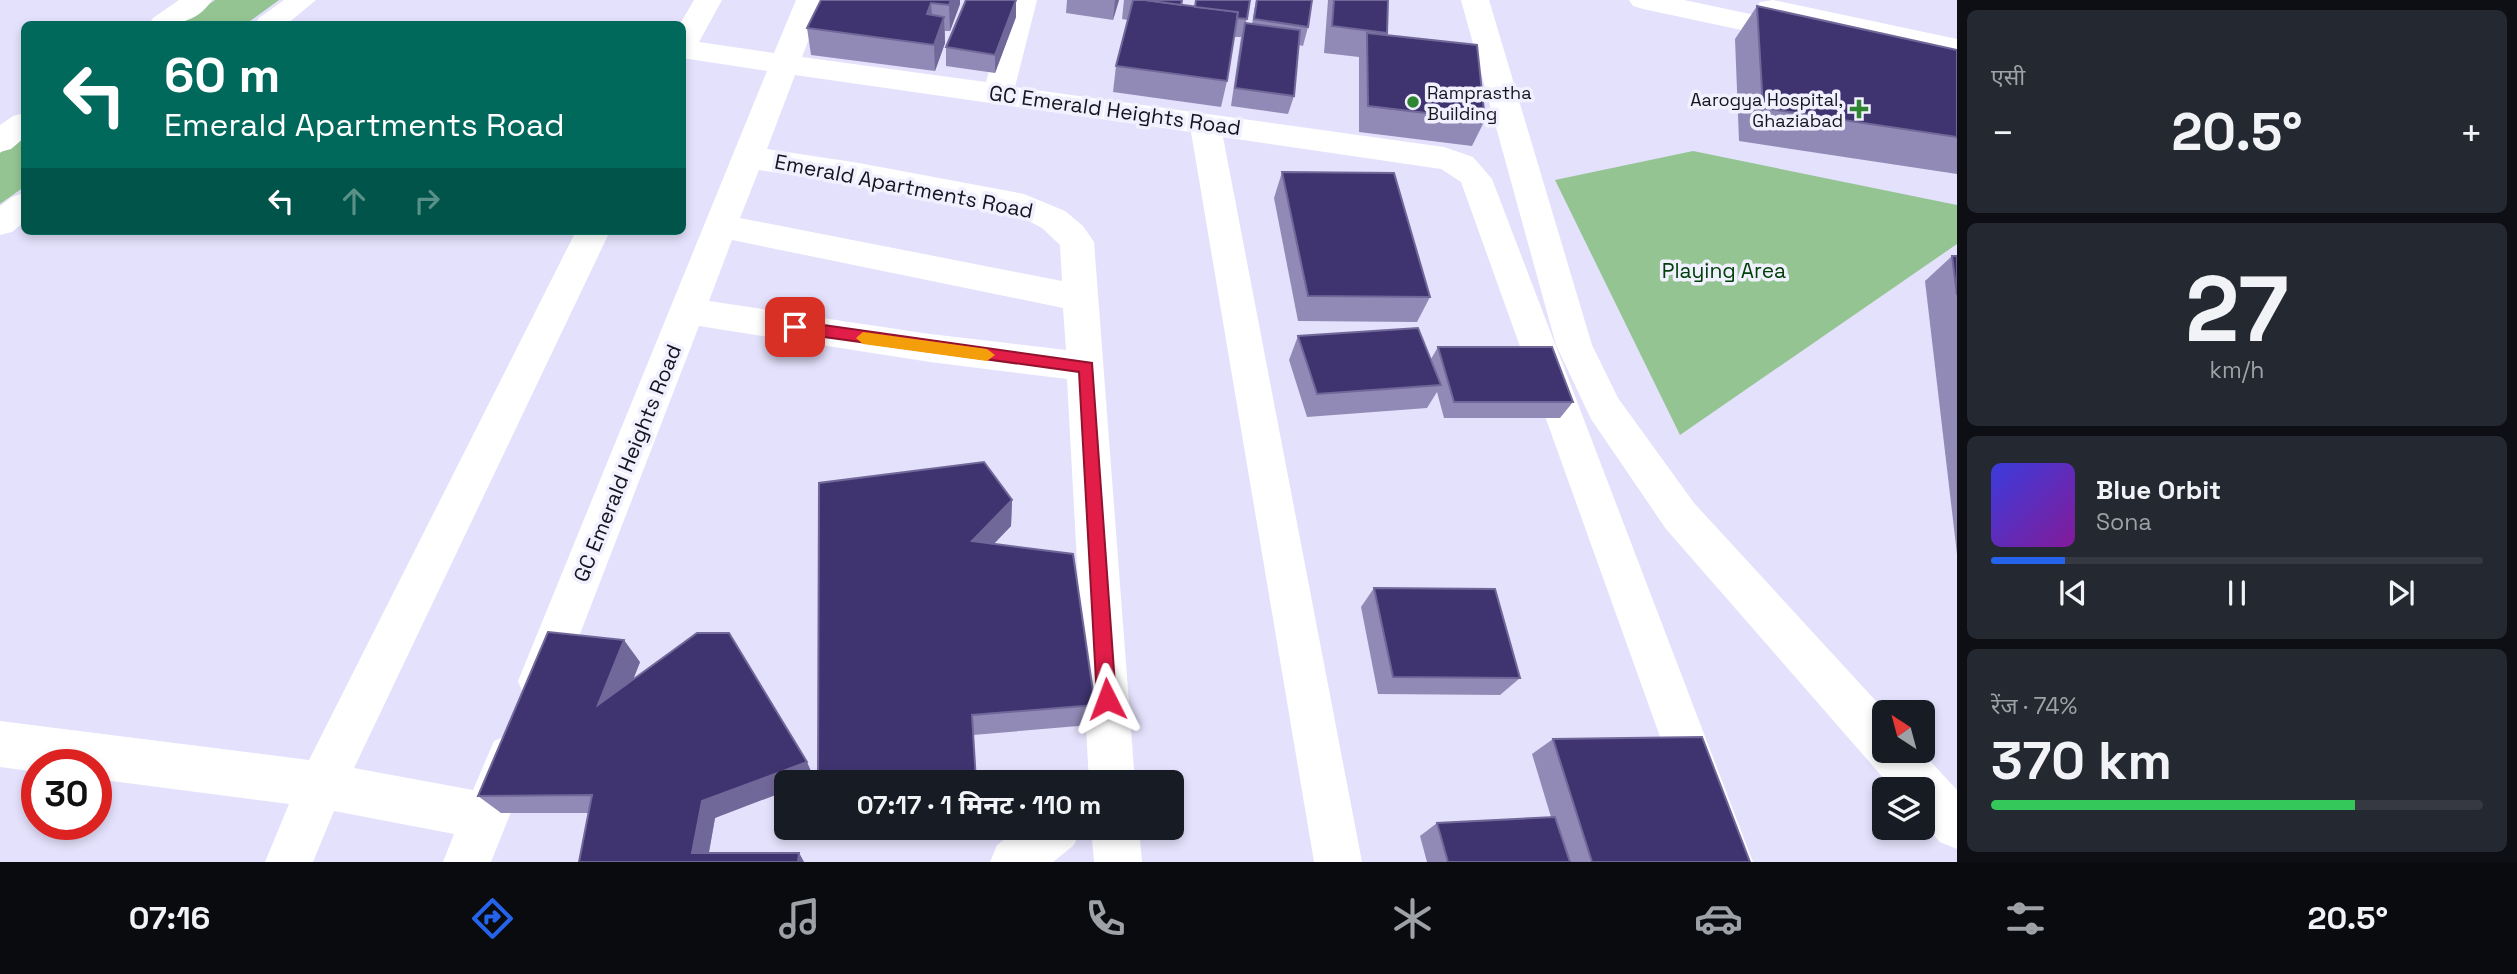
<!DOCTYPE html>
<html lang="hi">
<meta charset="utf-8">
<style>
body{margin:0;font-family:"Space Grotesk","Noto Sans Devanagari",sans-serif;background:#242831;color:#f1f3f6;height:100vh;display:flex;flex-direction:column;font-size:26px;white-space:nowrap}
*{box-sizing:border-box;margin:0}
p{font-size:23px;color:#9ea1a6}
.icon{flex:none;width:38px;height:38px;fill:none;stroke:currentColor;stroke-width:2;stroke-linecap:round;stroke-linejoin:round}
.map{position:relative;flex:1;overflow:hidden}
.drawer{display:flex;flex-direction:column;gap:10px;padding:10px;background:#0d0f14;width:560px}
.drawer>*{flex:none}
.banner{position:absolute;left:21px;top:21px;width:665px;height:214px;border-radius:10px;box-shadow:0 4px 10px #0003;background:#00695c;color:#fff;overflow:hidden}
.needle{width:46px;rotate:324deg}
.fabs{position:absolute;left:1872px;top:700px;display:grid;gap:14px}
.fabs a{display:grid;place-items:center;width:63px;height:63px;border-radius:10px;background:#171b24;box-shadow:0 4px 10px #0003;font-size:35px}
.speed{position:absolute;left:21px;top:749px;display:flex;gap:14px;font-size:35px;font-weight:700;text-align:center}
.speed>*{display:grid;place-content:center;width:91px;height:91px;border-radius:50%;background:#171b24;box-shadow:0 4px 10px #0003;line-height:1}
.speed .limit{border:10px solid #d22;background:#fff;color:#111}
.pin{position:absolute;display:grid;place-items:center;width:60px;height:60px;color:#fff;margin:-30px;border-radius:14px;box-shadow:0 4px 10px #0006}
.me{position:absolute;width:77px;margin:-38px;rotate:357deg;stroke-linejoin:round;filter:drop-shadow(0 0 5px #0008)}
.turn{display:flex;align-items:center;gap:24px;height:147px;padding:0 28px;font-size:32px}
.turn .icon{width:91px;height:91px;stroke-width:2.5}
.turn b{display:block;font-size:49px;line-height:60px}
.lanes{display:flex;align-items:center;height:66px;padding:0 28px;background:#0003;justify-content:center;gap:35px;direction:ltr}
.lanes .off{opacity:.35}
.big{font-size:52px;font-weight:700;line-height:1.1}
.drawer .widget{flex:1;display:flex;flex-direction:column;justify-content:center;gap:10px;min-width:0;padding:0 24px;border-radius:10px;background:#242831}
.drawer .dial{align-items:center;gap:0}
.dial b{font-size:91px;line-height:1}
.song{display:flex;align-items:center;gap:21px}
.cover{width:84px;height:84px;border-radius:10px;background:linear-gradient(135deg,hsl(240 70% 55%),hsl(290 70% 35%))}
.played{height:7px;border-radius:4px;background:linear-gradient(90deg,#2563eb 15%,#363941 15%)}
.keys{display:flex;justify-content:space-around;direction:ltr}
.heat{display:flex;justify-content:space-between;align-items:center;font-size:38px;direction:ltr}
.charge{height:10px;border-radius:5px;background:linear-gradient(90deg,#34c759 74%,#363941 0)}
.trip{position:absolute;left:774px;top:770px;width:410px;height:70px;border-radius:10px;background:#171b24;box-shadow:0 4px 10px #0003;font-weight:700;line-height:70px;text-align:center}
.menu{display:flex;height:112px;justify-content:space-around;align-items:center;background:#090b0e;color:#9ea1a6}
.menu .icon{width:49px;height:49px}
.menu .current{color:#2563eb}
.menu b{font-size:32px;color:#f1f3f6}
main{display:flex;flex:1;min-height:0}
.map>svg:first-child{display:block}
.green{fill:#95c493}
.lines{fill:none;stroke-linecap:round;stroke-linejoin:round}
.minor{fill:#fff;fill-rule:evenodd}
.wall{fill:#928ab6}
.shaded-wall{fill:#71689a}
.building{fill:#403470;stroke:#71689a;stroke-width:2}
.route{fill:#e11d48;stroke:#92132f;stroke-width:2}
.slow{fill:#f59e0b}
.poi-dot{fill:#308533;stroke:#f1f0fe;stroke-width:2.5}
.labels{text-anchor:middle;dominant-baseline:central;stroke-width:7;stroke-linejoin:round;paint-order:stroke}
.far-poi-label{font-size:18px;fill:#15141f;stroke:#f1f0fe;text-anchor:start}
.street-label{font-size:21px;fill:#15141f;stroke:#f1f0fe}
.park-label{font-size:21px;fill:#014007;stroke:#f1f0fe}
</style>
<main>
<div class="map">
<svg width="1957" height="862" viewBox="0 0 1957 862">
<rect width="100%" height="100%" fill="#e4e1fc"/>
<g class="green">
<path d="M 215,0 L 279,0 L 246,24 L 181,24 Z"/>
<path d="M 24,136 L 24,187 L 0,204 L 0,153 Z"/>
<path d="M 1693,151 L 1957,205 L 1957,244 L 1680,435 L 1555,180 Z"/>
</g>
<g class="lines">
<g class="minor">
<path d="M 179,0 L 212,0 C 196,24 175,24 149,24 L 153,18 Z"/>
<path d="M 284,0 L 316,0 L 287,24 L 255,24 L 259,18 Z"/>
<path d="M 694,0 L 722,0 L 699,42 L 774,53 L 796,0 L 824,0 L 802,57 L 986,82 L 1009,0 L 1037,0 L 1015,87 L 1444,147 L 1473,157 L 1492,179 L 1753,862 L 1705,862 L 1461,182 L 1441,169 L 1223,137 L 1362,862 L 1314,862 L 1191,132 L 795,75 L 767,149 L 859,163 L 1024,194 L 1065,211 L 1083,226 L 1094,242 L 1135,782 L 1089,782 L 1067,379 L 930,362 L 699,326 L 556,696 L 540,702 L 524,696 L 518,681 L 767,71 L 682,58 L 682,24 L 680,24 ZM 759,170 L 859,185 L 1021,217 L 1042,228 L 1060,245 L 1062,281 L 740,218 ZM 732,240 L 1063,308 L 1066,350 L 930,334 L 709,301 Z"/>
<path d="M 1461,0 L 1489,0 L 1592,345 L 1618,398 L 1694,503 L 1886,712 L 1885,751 L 1921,751 L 1957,790 L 1957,849 L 1940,842 L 1923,823 L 1923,789 L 1893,789 L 1666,529 L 1591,419 L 1556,345 Z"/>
<path d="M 1629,0 L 1684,0 L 1798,24 L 1808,27 L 1812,33 L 1808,39 L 1798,42 L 1643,9 L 1633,6 Z"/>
<path d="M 1773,0 L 1957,39 L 1957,57 L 1760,14 L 1756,8 L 1760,2 Z"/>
<path d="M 24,113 L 24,138 L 11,149 L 0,152 L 0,125 L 13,116 Z"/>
<path d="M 24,193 L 24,222 L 12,232 L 0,235 L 0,206 L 12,197 Z"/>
<path d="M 576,231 L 610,231 L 354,768 L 473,790 L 494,741 L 510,734 L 526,741 L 533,757 L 491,862 L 443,862 L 454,834 L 334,811 L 313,862 L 265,862 L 289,804 L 96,779 L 96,765 L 37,765 L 37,772 L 0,767 L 0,721 L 309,760 Z"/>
<path d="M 1019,828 L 1081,828 L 1074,845 L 1053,862 L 990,862 L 997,845 Z"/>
<path d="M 1091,828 L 1139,828 L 1142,862 L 1094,862 Z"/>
</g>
</g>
<g class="wall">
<path d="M 821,0 L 960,0 L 960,4 L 950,31 L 945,31 L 945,43 L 935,71 L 811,55 L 807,28 Z"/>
<path d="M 1067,0 L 1119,0 L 1113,20 L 1066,13 Z"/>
<path d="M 1124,0 L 1183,0 L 1182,5 L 1195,7 L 1250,0 L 1246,23 L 1252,24 L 1256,0 L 1312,0 L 1308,27 L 1303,46 L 1299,45 L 1294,96 L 1288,114 L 1231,106 L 1241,37 L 1234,37 L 1227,81 L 1221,107 L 1113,92 L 1116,66 L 1128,20 L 1122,19 Z"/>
<path d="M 1328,0 L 1388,0 L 1387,35 L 1485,120 L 1472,146 L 1359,132 L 1359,57 L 1324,53 Z"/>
<path d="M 1757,6 L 1957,50 L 1957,174 L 1739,141 L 1735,39 Z"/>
<path d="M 1016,17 L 995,73 L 946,66 L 946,47 Z"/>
<path d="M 1282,172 L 1430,297 L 1417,322 L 1298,321 L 1274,198 Z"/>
<path d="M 1952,256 L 1957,256 L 1957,554 L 1925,281 Z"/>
<path d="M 1298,336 L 1431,359 L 1438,347 L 1573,402 L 1560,418 L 1444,418 L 1437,392 L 1427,408 L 1307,417 L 1289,360 Z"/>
<path d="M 1012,500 L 1011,526 L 994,544 L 1095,705 L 1090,725 L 973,735 L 818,782 Z"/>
<path d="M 1374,588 L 1520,678 L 1500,695 L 1378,694 L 1361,607 Z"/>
<path d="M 640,662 L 633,680 L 815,780 L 809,782 L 786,782 L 715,818 L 709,853 L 799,853 L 804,862 L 579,862 L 589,813 L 501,813 L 478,796 Z"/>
<path d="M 1553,739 L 1750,862 L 1427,862 L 1420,836 L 1437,823 L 1551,817 L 1532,754 Z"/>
</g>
<g class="shaded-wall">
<path d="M 951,0 L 960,0 L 960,4 L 950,31 L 949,5 Z"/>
<path d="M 1016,0 L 1016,17 L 995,73 L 995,55 Z"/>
<path d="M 1115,0 L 1119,0 L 1113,20 Z"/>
<path d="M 931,3 L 933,29 L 927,14 Z"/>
<path d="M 944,17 L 945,43 L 935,71 L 934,45 Z"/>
<path d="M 1012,500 L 1011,526 L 972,566 L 972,541 Z"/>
<path d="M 624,640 L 640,662 L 615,725 L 598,705 Z"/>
<path d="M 807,762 L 815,780 L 809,782 L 786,782 L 786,791 L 715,818 L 707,862 L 692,853 L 702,801 Z"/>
<path d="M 799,853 L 804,862 L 798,862 Z"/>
</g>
<g class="building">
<path d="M 821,0 L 951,0 L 949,5 L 931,3 L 927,14 L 944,17 L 934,45 L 807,28 Z"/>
<path d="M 966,0 L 1016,0 L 995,55 L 946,47 Z"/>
<path d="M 1133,0 L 1145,0 L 1238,12 L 1227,81 L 1116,66 Z"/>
<path d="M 1145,0 L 1182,0 L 1181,5 Z"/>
<path d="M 1196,0 L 1250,0 L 1247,19 L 1237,18 L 1238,12 L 1195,7 Z"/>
<path d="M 1257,0 L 1312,0 L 1308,27 L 1254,19 Z"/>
<path d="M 1334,0 L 1388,0 L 1387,33 L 1332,26 Z"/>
<path d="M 1757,6 L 1957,50 L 1957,137 L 1763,108 Z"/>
<path d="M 1245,23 L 1300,30 L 1294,96 L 1235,88 Z"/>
<path d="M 1367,33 L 1477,45 L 1485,120 L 1368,106 Z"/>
<path d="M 1282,172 L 1394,173 L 1430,297 L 1308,296 Z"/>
<path d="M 1952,256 L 1957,256 L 1957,295 Z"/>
<path d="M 1418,328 L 1441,385 L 1317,394 L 1298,336 Z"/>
<path d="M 1438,347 L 1552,347 L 1573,402 L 1454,402 Z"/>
<path d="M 984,462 L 1012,500 L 972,541 L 1073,554 L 1095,705 L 972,715 L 976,782 L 818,782 L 819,483 Z"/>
<path d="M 1374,588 L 1495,589 L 1520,678 L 1393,677 Z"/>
<path d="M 548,632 L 624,640 L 598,705 L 697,633 L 729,633 L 807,762 L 702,801 L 692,853 L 799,853 L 798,862 L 579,862 L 592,795 L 478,796 Z"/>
<path d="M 1702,737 L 1750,862 L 1592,862 L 1553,739 Z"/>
<path d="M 1555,817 L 1570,862 L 1448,862 L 1437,823 Z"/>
</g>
<path class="route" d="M 795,321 L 1092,363 L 1116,699 L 1113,705 L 1107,708 L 1100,705 L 1097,699 L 1079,372 L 795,333 L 787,327 Z"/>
<path class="slow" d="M 863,332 L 987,349 L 995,355 L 987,361 L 863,344 L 856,338 Z"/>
<g class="poi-dot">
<circle cx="1413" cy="102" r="7"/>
<path d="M1855.5 98.5h7v7h7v7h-7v7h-7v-7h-7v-7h7z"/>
</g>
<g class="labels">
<g class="far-poi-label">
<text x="1427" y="92">Ramprastha<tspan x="1427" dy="21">Building</tspan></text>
<text x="1843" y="99" text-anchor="end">Aarogya Hospital,<tspan x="1843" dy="21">Ghaziabad</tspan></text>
</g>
<g class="street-label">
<text transform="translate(1115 110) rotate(8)">GC Emerald Heights Road</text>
<text transform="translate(904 186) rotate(11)">Emerald Apartments Road</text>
<text transform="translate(627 463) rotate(-68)">GC Emerald Heights Road</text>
</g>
<g class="park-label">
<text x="1724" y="270">Playing Area</text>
</g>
</g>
</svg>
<div class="fabs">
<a><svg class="needle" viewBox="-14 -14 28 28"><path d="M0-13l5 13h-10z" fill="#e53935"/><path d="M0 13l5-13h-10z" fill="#9ea1a6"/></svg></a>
<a><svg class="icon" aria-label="layers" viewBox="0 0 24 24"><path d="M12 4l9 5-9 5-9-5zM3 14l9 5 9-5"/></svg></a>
</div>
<div class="speed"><div class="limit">30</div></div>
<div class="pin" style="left:795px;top:327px;background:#d93025"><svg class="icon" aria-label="arrive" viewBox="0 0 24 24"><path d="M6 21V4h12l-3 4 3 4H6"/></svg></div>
<svg class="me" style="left:1107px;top:699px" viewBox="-20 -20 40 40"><path d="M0-17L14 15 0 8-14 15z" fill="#e11d48" stroke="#fff" stroke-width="4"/></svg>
<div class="trip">07:17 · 1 मिनट · 110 m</div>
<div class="banner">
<div class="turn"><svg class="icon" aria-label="left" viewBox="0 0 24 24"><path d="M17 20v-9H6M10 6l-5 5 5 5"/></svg><div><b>60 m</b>Emerald Apartments Road</div></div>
<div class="lanes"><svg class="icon" aria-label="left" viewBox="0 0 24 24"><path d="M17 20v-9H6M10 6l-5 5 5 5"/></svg><svg class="icon off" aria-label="ahead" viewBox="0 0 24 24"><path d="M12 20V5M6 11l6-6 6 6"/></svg><svg class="icon off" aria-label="right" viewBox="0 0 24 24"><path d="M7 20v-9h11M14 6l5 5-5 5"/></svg></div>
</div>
</div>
<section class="drawer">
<div class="widget"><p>एसी</p>
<div class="heat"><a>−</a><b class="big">20.5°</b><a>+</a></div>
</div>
<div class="widget dial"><b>27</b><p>km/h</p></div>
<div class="widget">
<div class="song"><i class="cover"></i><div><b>Blue Orbit</b><p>Sona</p></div></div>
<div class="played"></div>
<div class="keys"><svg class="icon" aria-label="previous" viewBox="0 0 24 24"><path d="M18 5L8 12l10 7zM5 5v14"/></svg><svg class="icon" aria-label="pause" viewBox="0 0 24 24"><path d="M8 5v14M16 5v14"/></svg><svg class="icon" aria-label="next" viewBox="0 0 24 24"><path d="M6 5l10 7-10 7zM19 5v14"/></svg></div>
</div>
<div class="widget"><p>रेंज · 74%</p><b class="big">370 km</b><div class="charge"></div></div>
</section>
</main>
<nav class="menu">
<b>07:16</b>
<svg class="icon current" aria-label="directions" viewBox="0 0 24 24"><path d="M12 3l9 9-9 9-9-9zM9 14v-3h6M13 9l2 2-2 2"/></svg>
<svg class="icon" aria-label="music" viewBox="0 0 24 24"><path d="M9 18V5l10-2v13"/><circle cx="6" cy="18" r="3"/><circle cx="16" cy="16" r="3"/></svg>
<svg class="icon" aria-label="phone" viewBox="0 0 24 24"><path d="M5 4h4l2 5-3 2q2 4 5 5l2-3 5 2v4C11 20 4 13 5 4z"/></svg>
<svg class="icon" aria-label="climate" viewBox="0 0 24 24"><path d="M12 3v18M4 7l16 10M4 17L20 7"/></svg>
<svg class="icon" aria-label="car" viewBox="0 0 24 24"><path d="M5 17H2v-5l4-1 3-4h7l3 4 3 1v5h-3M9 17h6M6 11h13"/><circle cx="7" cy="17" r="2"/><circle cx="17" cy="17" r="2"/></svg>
<svg class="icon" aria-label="filters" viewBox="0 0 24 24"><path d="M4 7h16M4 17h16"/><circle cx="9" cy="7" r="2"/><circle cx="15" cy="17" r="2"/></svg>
<b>20.5°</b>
</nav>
